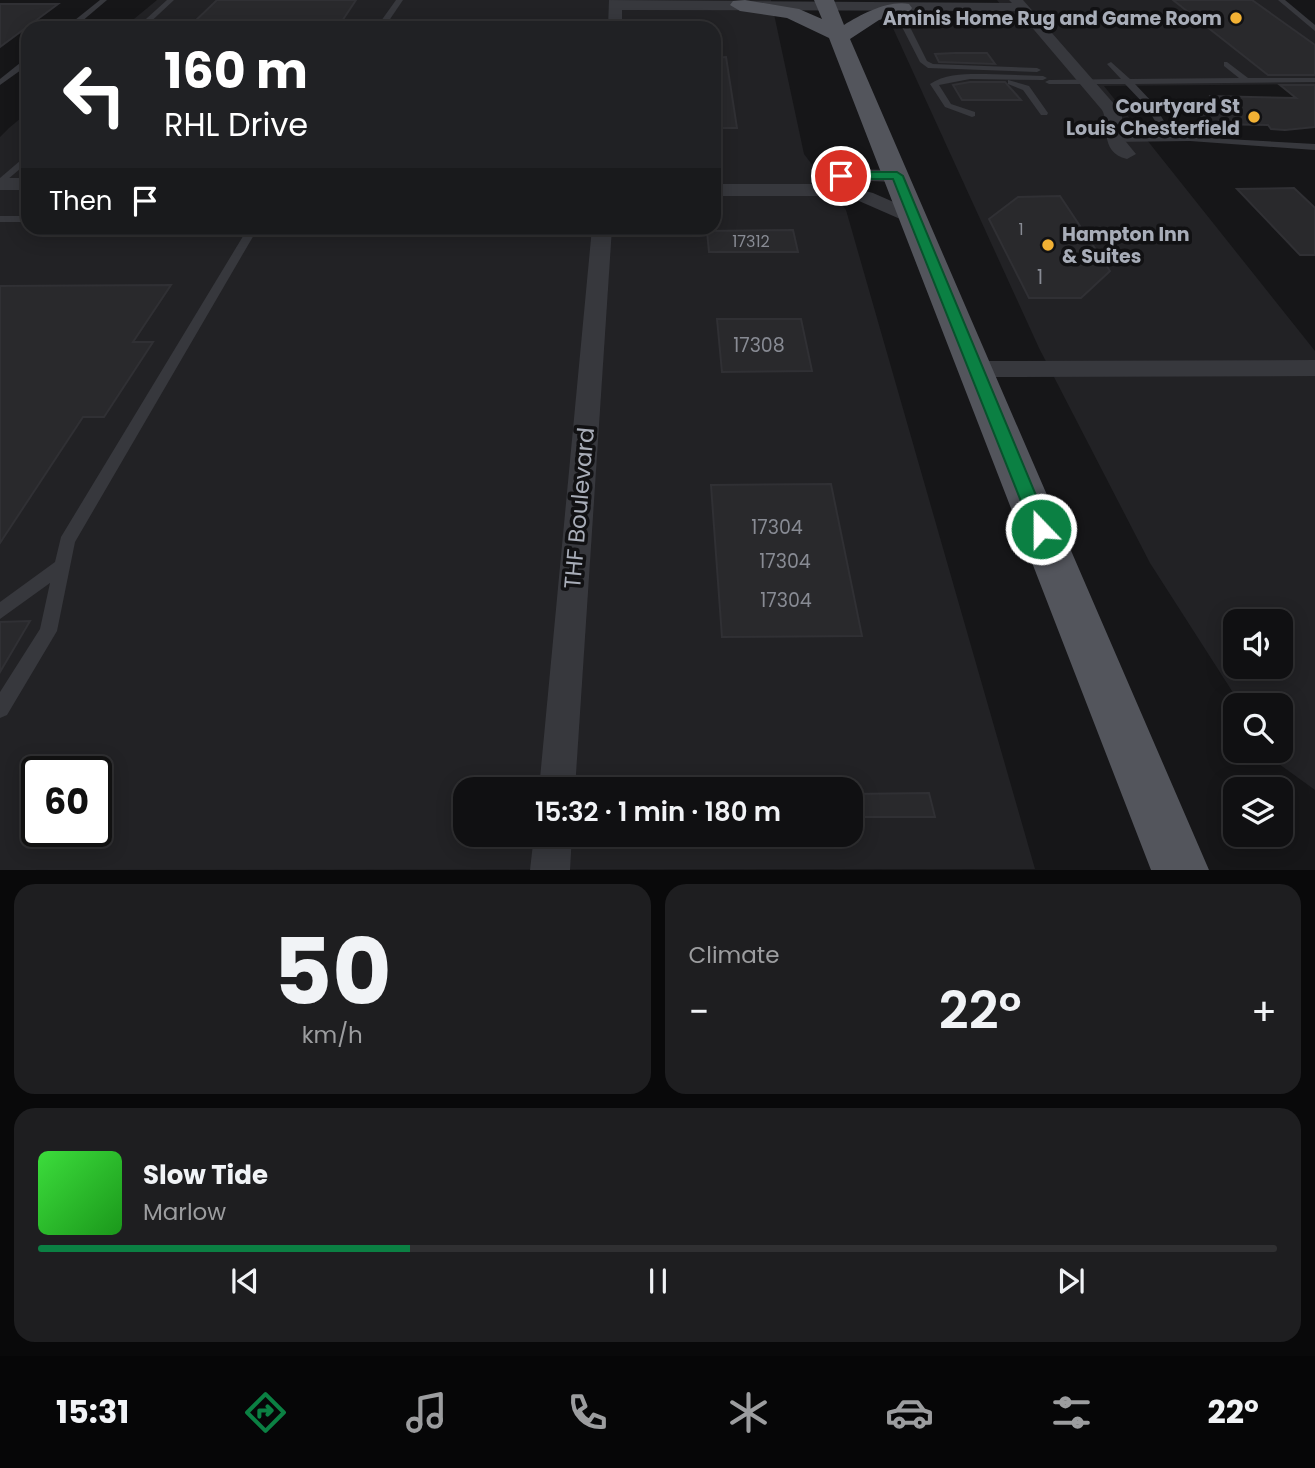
<!DOCTYPE html>
<meta charset="utf-8">
<style>
body{margin:0;font-family:Poppins,sans-serif;background:#1e1e20;color:#f1f3f6;height:100vh;display:flex;flex-direction:column;font-size:26px;white-space:nowrap}
*{box-sizing:border-box;margin:0}
p{font-size:23px;color:#9c9d9f}
.icon{flex:none;width:38px;height:38px;fill:none;stroke:currentColor;stroke-width:2;stroke-linecap:round;stroke-linejoin:round}
.map{position:relative;height:870px;overflow:hidden}
.sheet{display:flex;flex-direction:column;gap:14px;padding:14px;background:#09090a;flex:1}
.sheet>*{flex:none}
.hud{position:absolute;left:21px;top:21px;width:700px;height:214px;border-radius:21px;box-shadow:0 4px 18px #0003,0 0 0 2px #303032;background:#202124;color:#fff;overflow:hidden}
.buttons{position:absolute;left:1223px;top:609px;display:grid;gap:14px}
.buttons a{display:grid;place-items:center;width:70px;height:70px;border-radius:14px;background:#101012;box-shadow:0 4px 18px #0003,0 0 0 2px #303032;font-size:35px}
.speed{position:absolute;left:21px;top:756px;display:flex;gap:14px;font-size:35px;font-weight:700;text-align:center}
.speed>*{display:grid;place-content:center;width:91px;height:91px;border-radius:50%;background:#101012;box-shadow:0 4px 18px #0003,0 0 0 2px #303032;line-height:1}
.speed .limit{border:4px solid #111;border-radius:10px;background:#fff;color:#111}
.pin{position:absolute;display:grid;place-items:center;width:60px;height:60px;color:#fff;margin:-30px;border:4px solid #fff;border-radius:50%;box-shadow:0 2px 7px #0007}
.me{position:absolute;width:77px;margin:-38px;rotate:338deg;stroke-linejoin:round;filter:drop-shadow(0 0 5px #0008)}
.turn{display:flex;align-items:center;gap:24px;height:147px;padding:0 28px;font-size:32px}
.turn .icon{width:91px;height:91px;stroke-width:2.5}
.turn b{display:block;font-size:49px;line-height:60px}
.then{display:flex;align-items:center;height:66px;padding:0 28px;background:#0003;gap:14px;font-size:26px}
.big{font-size:52px;font-weight:600;line-height:1.1}
.sheet .card{flex:1;display:flex;flex-direction:column;justify-content:center;gap:10px;min-width:0;padding:0 24px;border-radius:21px;background:#1e1e20}
.sheet .dial{align-items:center;gap:0}
.dial b{font-size:91px;line-height:1}
.song{display:flex;align-items:center;gap:21px}
.cover{width:84px;height:84px;border-radius:10px;background:linear-gradient(135deg,hsl(120 70% 55%),hsl(120 70% 35%))}
.played{height:7px;border-radius:4px;background:linear-gradient(90deg,#0b8043 30%,#303032 30%)}
.keys{display:flex;justify-content:space-around;direction:ltr}
.heat{display:flex;justify-content:space-between;align-items:center;font-size:38px;direction:ltr}
.sheet .tiles{flex:1;display:grid;gap:14px;grid-template-columns:1fr 1fr}
.card:last-child{grid-column:span 2}
.trip{position:absolute;left:453px;top:777px;width:410px;height:70px;border-radius:21px;background:#101012;box-shadow:0 4px 18px #0003,0 0 0 2px #303032;font-weight:600;line-height:70px;text-align:center}
.tab-bar{display:flex;height:112px;justify-content:space-around;align-items:center;background:#060607;color:#9c9d9f}
.tab-bar .icon{width:49px;height:49px}
.tab-bar .selected{color:#0b8043}
.tab-bar b{font-size:32px;color:#f1f3f6}
.map>svg:first-child{display:block}
.built{fill:#222225;fill-rule:evenodd}
.building{fill:#29292c;stroke:#303034;stroke-width:2}
.lines{fill:none;stroke-linecap:round;stroke-linejoin:round}
.service{fill:#37383d;fill-rule:evenodd}
.minor{fill:#37383d;fill-rule:evenodd}
.primary{fill:#53555c;fill-rule:evenodd}
.route{fill:#0b8043;stroke:#07532c;stroke-width:2}
.poi-dot{fill:#f2b134;stroke:#111113;stroke-width:2.5}
.labels{text-anchor:middle;dominant-baseline:central;stroke-width:7;stroke-linejoin:round;paint-order:stroke}
.far-number-label{font-size:16px;fill:#888b94}
.far-poi-label{font-size:19px;font-weight:bold;fill:#a8adb8;stroke:#111113;text-anchor:end}
.number-label{font-size:19px;fill:#888b94}
.street-label{font-size:23px;fill:#a8adb8;stroke:#111113}
</style>
<div class="map">
<svg width="1315" height="870" viewBox="0 0 1315 870">
<rect width="100%" height="100%" fill="#161618"/>
<g class="built">
<path d="M 157,0 L 771,0 L 804,154 L 846,210 L 1035,869 L 0,870 L 0,137 L 9,128 L 28,112 L 28,228 L 714,228 L 714,28 L 123,28 ZM 37,772 L 96,772 L 96,831 L 37,831 ZM 466,789 L 850,789 L 850,835 L 466,835 Z"/>
<path d="M 997,0 L 1283,0 L 1315,26 L 1315,84 L 1104,86 L 1315,351 L 1315,790 L 1279,764 L 1271,751 L 1281,751 L 1281,705 L 1241,705 L 1150,563 L 1039,348 L 892,26 L 906,17 L 1008,15 ZM 1236,621 L 1281,621 L 1281,667 L 1236,667 Z"/>
</g>
<g class="building">
<path d="M 217,0 L 356,0 L 340,24 L 330,24 L 327,28 L 191,25 Z"/>
<path d="M 1173,0 L 1252,0 L 1315,45 L 1315,75 L 1268,75 Z"/>
<path d="M 0,4 L 58,4 L 0,47 Z"/>
<path d="M 955,53 L 987,53 L 995,64 L 939,62 L 935,54 Z"/>
<path d="M 726,57 L 737,128 L 714,128 L 714,58 Z"/>
<path d="M 970,82 L 1005,82 L 1021,100 L 962,100 L 953,85 Z"/>
<path d="M 1280,85 L 1315,85 L 1315,127 L 1285,130 L 1271,129 L 1268,125 L 1208,124 L 1189,102 L 1211,103 L 1210,96 L 1296,98 Z"/>
<path d="M 1294,188 L 1315,208 L 1315,255 L 1300,255 L 1237,189 Z"/>
<path d="M 1060,196 L 1110,271 L 1081,298 L 1029,298 L 989,219 L 1018,197 Z"/>
<path d="M 793,230 L 798,252 L 709,252 L 707,231 Z"/>
<path d="M 171,285 L 133,342 L 153,342 L 104,417 L 83,417 L 0,543 L 0,286 Z"/>
<path d="M 717,319 L 801,319 L 812,371 L 722,372 Z"/>
<path d="M 831,484 L 862,636 L 722,637 L 711,485 Z"/>
<path d="M 30,621 L 0,672 L 0,622 Z"/>
<path d="M 929,793 L 935,817 L 850,817 L 850,794 Z"/>
</g>
<g class="lines">
<g class="service">
<path d="M 100,0 L 107,0 L 74,28 L 65,28 Z"/>
<path d="M 167,0 L 174,0 L 144,28 L 136,28 Z"/>
<path d="M 396,0 L 403,0 L 384,28 L 376,28 Z"/>
<path d="M 1278,0 L 1285,0 L 1315,25 L 1315,31 Z"/>
<path d="M 905,20 L 932,21 L 936,23 L 932,25 L 911,24 L 910,27 L 927,61 L 933,64 L 1037,68 L 1041,70 L 1037,72 L 928,68 L 920,62 L 902,27 Z"/>
<path d="M 25,59 L 28,59 L 28,65 L 0,85 L 0,79 Z"/>
<path d="M 1111,62 L 1130,79 L 1239,78 L 1224,66 L 1224,62 L 1227,62 L 1248,78 L 1315,78 L 1315,82 L 1135,84 L 1153,103 L 1173,136 L 1315,144 L 1315,150 L 1190,141 L 1111,142 L 1111,138 L 1114,137 L 1164,136 L 1146,106 L 1125,84 L 1049,84 L 1045,82 L 1049,80 L 1121,79 L 1107,64 Z"/>
<path d="M 986,74 L 1043,76 L 1047,78 L 1043,80 L 970,79 L 939,85 L 951,104 L 975,112 L 975,116 L 972,117 L 945,107 L 930,84 C 946,73 968,74 986,74 Z"/>
<path d="M 1008,80 L 1029,86 L 1048,113 L 1047,115 L 1041,115 L 1023,90 L 1008,84 Z"/>
<path d="M 28,154 L 28,162 L 0,186 L 0,178 Z"/>
<rect x="0" y="216" width="28" height="6"/>
<path d="M 248,228 L 258,228 L 75,542 L 57,631 L 7,715 L 0,718 L 0,692 L 40,629 L 50,583 L 0,619 L 0,602 L 55,562 L 61,537 Z"/>
</g>
<g class="minor">
<path d="M 609,0 L 1012,3 L 1009,0 L 1023,0 L 1115,105 L 1122,116 L 1122,137 L 1136,154 L 1127,159 C 1098,152 1110,123 1102,110 L 1018,11 L 622,10 L 622,28 L 608,28 Z"/>
<path d="M 822,169 L 897,170 L 906,176 L 897,182 L 816,179 L 813,175 Z"/>
<rect x="0" y="178" width="28" height="12"/>
<path d="M 714,184 L 837,184 L 873,193 L 921,214 L 924,218 L 914,224 L 907,222 L 859,201 L 837,196 L 714,196 Z"/>
<path d="M 592,228 L 612,228 L 575,789 L 539,789 Z"/>
<path d="M 1315,360 L 1315,376 L 976,377 L 967,375 L 964,369 L 967,363 L 976,361 Z"/>
<path d="M 534,835 L 572,835 L 570,870 L 530,870 Z"/>
</g>
<path class="primary" d="M 745,0 L 799,9 L 822,19 L 814,0 L 834,0 L 844,25 C 862,14 888,0 909,4 L 912,8 L 909,12 L 879,20 L 850,39 L 1209,870 L 1151,870 L 829,38 L 787,18 L 740,11 L 730,5 L 733,1 Z"/>
</g>
<path class="route" d="M 897,172 L 903,176 L 1050,529 L 1047,534 L 1035,534 L 1032,529 L 893,179 L 841,179 L 835,176 L 841,172 Z"/>
<g class="poi-dot">
<circle cx="1236" cy="18" r="7"/>
<circle cx="1254" cy="117" r="7"/>
<circle cx="1048" cy="245" r="7"/>
</g>
<g class="labels">
<g class="far-number-label">
<text x="1021" y="229">1</text>
<text x="751" y="241">17312</text>
</g>
<g class="far-poi-label">
<text x="1222" y="18">Aminis Home Rug and Game Room</text>
<text x="1240" y="106">Courtyard St<tspan x="1240" dy="22">Louis Chesterfield</tspan></text>
<text x="1062" y="234" text-anchor="start">Hampton Inn<tspan x="1062" dy="22">&amp; Suites</tspan></text>
</g>
<g class="number-label">
<text x="1040" y="277">1</text>
<text x="759" y="345">17308</text>
<text x="777" y="527">17304</text>
<text x="785" y="561">17304</text>
<text x="786" y="600">17304</text>
</g>
<g class="street-label">
<text transform="translate(579 508) rotate(-85)">THF Boulevard</text>
</g>
</g>
</svg>
<div class="buttons">
<a><svg class="icon" aria-label="sound" viewBox="0 0 24 24"><path d="M4 9h4l5-4v14l-5-4H4zM17 9q2 3 0 6"/></svg></a>
<a><svg class="icon" aria-label="search" viewBox="0 0 24 24"><circle cx="10" cy="10" r="6"/><path d="M15 15l6 6"/></svg></a>
<a><svg class="icon" aria-label="layers" viewBox="0 0 24 24"><path d="M12 4l9 5-9 5-9-5zM3 14l9 5 9-5"/></svg></a>
</div>
<div class="speed"><div class="limit">60</div></div>
<div class="pin" style="left:841px;top:176px;background:#d93025"><svg class="icon" aria-label="arrive" viewBox="0 0 24 24"><path d="M6 21V4h12l-3 4 3 4H6"/></svg></div>
<svg class="me" style="left:1041px;top:529px" viewBox="-20 -20 40 40"><circle r="17" fill="#0b8043" stroke="#fff" stroke-width="3"/><path d="M0-11L8 9 0 5-8 9z" fill="#fff"/></svg>
<div class="trip">15:32 · 1 min · 180 m</div>
<div class="hud">
<div class="turn"><svg class="icon" aria-label="left" viewBox="0 0 24 24"><path d="M17 20v-9H6M10 6l-5 5 5 5"/></svg><div><b>160 m</b>RHL Drive</div></div>
<div class="then">Then<svg class="icon" aria-label="arrive" viewBox="0 0 24 24"><path d="M6 21V4h12l-3 4 3 4H6"/></svg></div>
</div>
</div>
<section class="sheet">
<div class="tiles">
<div class="card dial"><b>50</b><p>km/h</p></div>
<div class="card"><p>Climate</p>
<div class="heat"><a>−</a><b class="big">22°</b><a>+</a></div>
</div>
<div class="card">
<div class="song"><i class="cover"></i><div><b>Slow Tide</b><p>Marlow</p></div></div>
<div class="played"></div>
<div class="keys"><svg class="icon" aria-label="previous" viewBox="0 0 24 24"><path d="M18 5L8 12l10 7zM5 5v14"/></svg><svg class="icon" aria-label="pause" viewBox="0 0 24 24"><path d="M8 5v14M16 5v14"/></svg><svg class="icon" aria-label="next" viewBox="0 0 24 24"><path d="M6 5l10 7-10 7zM19 5v14"/></svg></div>
</div>
</div>
</section>
<nav class="tab-bar">
<b>15:31</b>
<svg class="icon selected" aria-label="directions" viewBox="0 0 24 24"><path d="M12 3l9 9-9 9-9-9zM9 14v-3h6M13 9l2 2-2 2"/></svg>
<svg class="icon" aria-label="music" viewBox="0 0 24 24"><path d="M9 18V5l10-2v13"/><circle cx="6" cy="18" r="3"/><circle cx="16" cy="16" r="3"/></svg>
<svg class="icon" aria-label="phone" viewBox="0 0 24 24"><path d="M5 4h4l2 5-3 2q2 4 5 5l2-3 5 2v4C11 20 4 13 5 4z"/></svg>
<svg class="icon" aria-label="climate" viewBox="0 0 24 24"><path d="M12 3v18M4 7l16 10M4 17L20 7"/></svg>
<svg class="icon" aria-label="car" viewBox="0 0 24 24"><path d="M5 17H2v-5l4-1 3-4h7l3 4 3 1v5h-3M9 17h6M6 11h13"/><circle cx="7" cy="17" r="2"/><circle cx="17" cy="17" r="2"/></svg>
<svg class="icon" aria-label="filters" viewBox="0 0 24 24"><path d="M4 7h16M4 17h16"/><circle cx="9" cy="7" r="2"/><circle cx="15" cy="17" r="2"/></svg>
<b>22°</b>
</nav>
